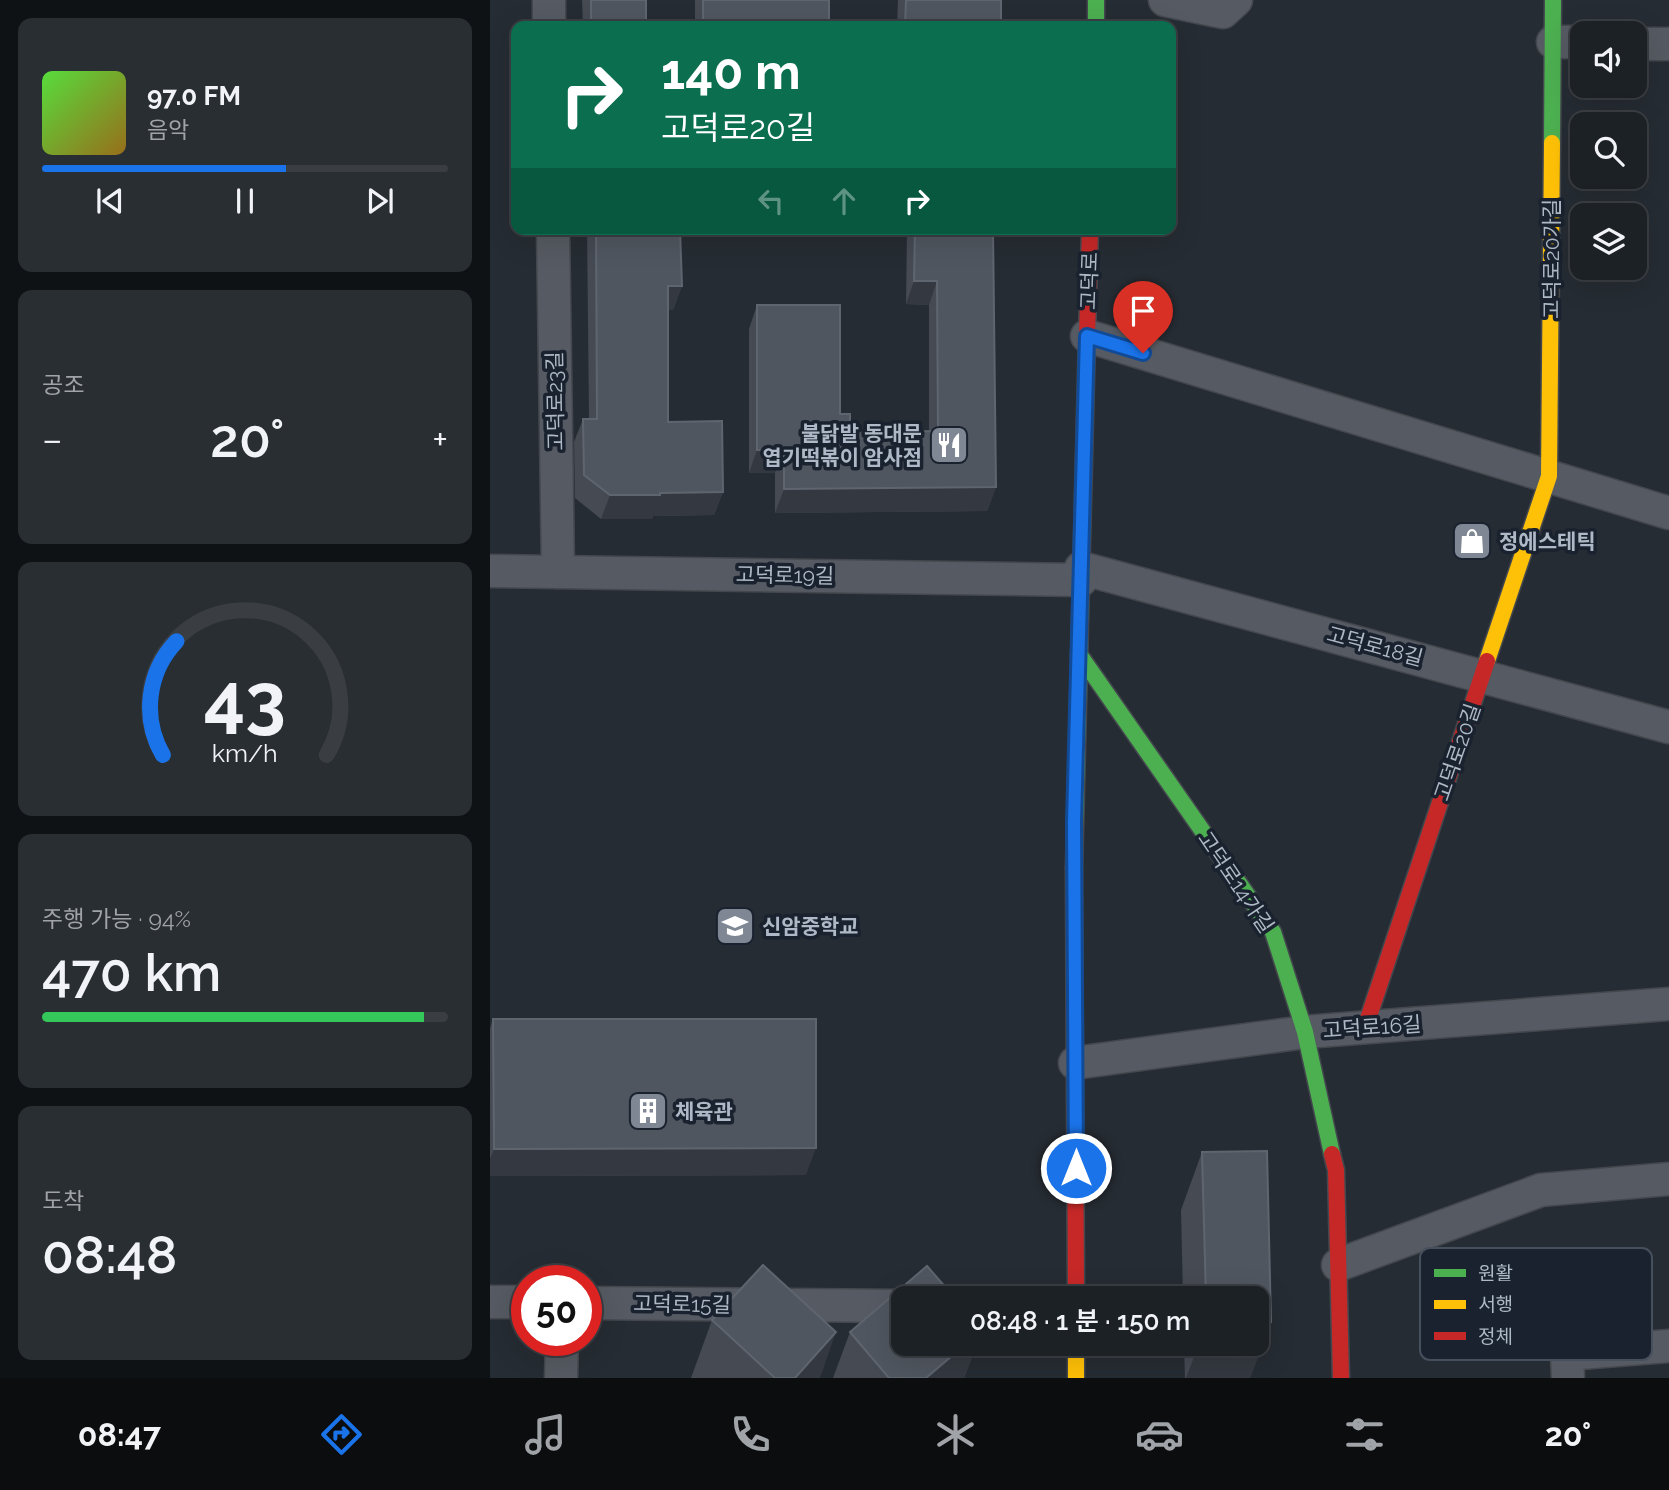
<!DOCTYPE html>
<html lang="ko">
<meta charset="utf-8">
<style>
body{margin:0;font-family:Raleway,"Noto Sans KR",sans-serif;background:#292e32;color:#f1f3f6;height:100vh;display:flex;flex-direction:column;font-size:26px;white-space:nowrap}
*{box-sizing:border-box;margin:0}
p{font-size:23px;color:#a0a3a7}
.icon{flex:none;width:38px;height:38px;fill:none;stroke:currentColor;stroke-width:2;stroke-linecap:round;stroke-linejoin:round}
.map{position:relative;flex:1;overflow:hidden}
.panel{display:flex;flex-direction:column;gap:18px;padding:18px;background:#0f1215;width:490px}
.panel>*{flex:none}
.hud{position:absolute;left:21px;top:21px;width:665px;height:214px;border-radius:14px;box-shadow:0 7px 28px #0002,0 0 0 2px #3a3e43;background:#0b6e4f;color:#fff;overflow:hidden}
.tools{position:absolute;left:1080px;top:21px;display:grid;gap:14px}
.tools a{display:grid;place-items:center;width:77px;height:77px;border-radius:14px;background:#1c2126;box-shadow:0 7px 28px #0002,0 0 0 2px #3a3e43;font-size:35px}
.speed{position:absolute;left:21px;top:1265px;display:flex;gap:14px;font-size:35px;font-weight:700;text-align:center}
.speed>*{display:grid;place-content:center;width:91px;height:91px;border-radius:50%;background:#1c2126;box-shadow:0 7px 28px #0002,0 0 0 2px #3a3e43;line-height:1}
.speed .limit{border:10px solid #d22;background:#fff;color:#111}
.pin{position:absolute;display:grid;place-items:center;width:60px;height:60px;color:#fff;margin:-72px -30px;border-radius:50% 50% 50% 0;rotate:-45deg;box-shadow:0 0 7px #0007}
.pin .icon{rotate:45deg}
.me{position:absolute;width:77px;margin:-38px;rotate:0deg;stroke-linejoin:round;filter:drop-shadow(0 0 5px #0008)}
.turn{display:flex;align-items:center;gap:24px;height:147px;padding:0 35px;font-size:32px}
.turn .icon{width:91px;height:91px;stroke-width:2.5}
.turn b{display:block;font-size:49px;line-height:60px}
.lanes{display:flex;align-items:center;height:66px;padding:0 35px;background:#0003;justify-content:center;gap:35px;direction:ltr}
.lanes .off{opacity:.35}
.big{font-size:52px;font-weight:600;line-height:1.1}
.panel .widget{flex:1;display:flex;flex-direction:column;justify-content:center;gap:10px;min-width:0;padding:0 24px;border-radius:14px;background:#292e32}
.panel .dial{align-items:center;gap:0}
.dial svg{height:182px;overflow:visible;fill:none;stroke:#3a3e43;stroke-width:7;stroke-linecap:round;text-anchor:middle}
.dial text{fill:#f1f3f6;stroke:none}
.song{display:flex;align-items:center;gap:21px}
.cover{width:84px;height:84px;border-radius:10px;background:linear-gradient(135deg,hsl(110 70% 55%),hsl(40 70% 35%))}
.played{height:7px;border-radius:4px;background:linear-gradient(90deg,#1a73e8 60%,#3a3e43 60%)}
.keys{display:flex;justify-content:space-around;direction:ltr}
.heat{display:flex;justify-content:space-between;align-items:center;font-size:38px;direction:ltr}
.charge{height:10px;border-radius:5px;background:linear-gradient(90deg,#34c759 94%,#3a3e43 0)}
.trip{position:absolute;left:401px;top:1286px;width:378px;height:70px;border-radius:14px;background:#1c2126;box-shadow:0 7px 28px #0002,0 0 0 2px #3a3e43;font-weight:600;line-height:70px;text-align:center}
.tabs{display:flex;height:112px;justify-content:space-around;align-items:center;background:#0b0d0f;color:#a0a3a7}
.tabs .icon{width:49px;height:49px}
.tabs .active{color:#1a73e8}
.tabs b{font-size:32px;color:#f1f3f6}
main{display:flex;flex:1;min-height:0}
.map>svg:first-child{display:block}
.lines{fill:none;stroke-linecap:round;stroke-linejoin:round}
.street-casing{stroke:#44484e;stroke-width:35}
.fast-casing{stroke:#44484e;stroke-width:19}
.slow-casing{stroke:#44484e;stroke-width:19}
.jam-casing{stroke:#44484e;stroke-width:19}
.street{stroke:#565a62;stroke-width:32}
.fast{stroke:#4caf50;stroke-width:16}
.slow{stroke:#ffc107;stroke-width:16}
.jam{stroke:#c62828;stroke-width:16}
.wall{fill:#454a53}
.shaded-wall{fill:#343941}
.building{fill:#50565f;stroke:#5f656f;stroke-width:2}
.route-casing{stroke:#114b97;stroke-width:18}
.route{stroke:#1a73e8;stroke-width:12}
.labels{text-anchor:middle;dominant-baseline:central;stroke-width:7;stroke-linejoin:round;paint-order:stroke}
.street-label{font-size:21px;fill:#aeb8c6;stroke:#19222e}
.poi-label{font-size:21px;font-weight:bold;fill:#aeb8c6;stroke:#19222e;text-anchor:start}
.key{fill:#19222e;stroke:#464f5c;stroke-width:2}
.key-label{font-size:19px;fill:#aeb8c6}
</style>
<main>
<section class="panel">
<div class="widget">
<div class="song"><i class="cover"></i><div><b>97.0 FM</b><p>음악</p></div></div>
<div class="played"></div>
<div class="keys"><svg class="icon" aria-label="previous" viewBox="0 0 24 24"><path d="M18 5L8 12l10 7zM5 5v14"/></svg><svg class="icon" aria-label="pause" viewBox="0 0 24 24"><path d="M8 5v14M16 5v14"/></svg><svg class="icon" aria-label="next" viewBox="0 0 24 24"><path d="M6 5l10 7-10 7zM19 5v14"/></svg></div>
</div>
<div class="widget"><p>공조</p>
<div class="heat"><a>−</a><b class="big">20°</b><a>+</a></div>
</div>
<div class="widget dial"><svg viewBox="0 0 100 80">
<path d="M14 69A42 42 0 1 1 86 69"/>
<path d="M14 69A42 42 0 0 1 20 19" stroke="#1a73e8"/>
<text x="50" y="56" font-size="32" font-weight="700">43</text>
<text x="50" y="72" font-size="11">km/h</text>
</svg></div>
<div class="widget"><p>주행 가능 · 94%</p><b class="big">470 km</b><div class="charge"></div></div>
<div class="widget"><p>도착</p><b class="big">08:48</b></div>
</section>
<div class="map">
<svg width="1179" height="1378" viewBox="0 0 1179 1378">
<rect width="100%" height="100%" fill="#262c33"/>
<g class="lines">
<g class="street-casing">
<g id="street">
<path d="M 59,0 L 59,26"/>
<path d="M 675,0 L 733,12 L 746,0"/>
<path d="M 1063,42 L 1092,42"/>
<path d="M 1144,44 L 1179,44"/>
<path d="M 63,229 L 68,572"/>
<path d="M 597,336 L 1179,513"/>
<path d="M 591,568 L 1179,727"/>
<path d="M 0,571 L 591,580"/>
<path d="M 585,1063 L 815,1032 L 1179,1004"/>
<path d="M 848,1265 L 1051,1190 L 1179,1179"/>
<path d="M 0,1302 L 37,1302"/>
<path d="M 96,1303 L 413,1306"/>
<path d="M 71,1378 L 72,1340"/>
<path d="M 1078,1378 L 1077,1354 L 1179,1346"/>
</g>
</g>
<g class="fast-casing">
<g id="fast">
<path d="M 606,0 L 606,26"/>
<path d="M 1062,143 L 1063,0"/>
<path d="M 589,654 L 783,932 L 815,1032 L 842,1154"/>
<path d="M 584,868 L 597,336"/>
</g>
</g>
<g class="slow-casing">
<g id="slow">
<path d="M 997,661 L 1059,476 L 1062,143"/>
<path d="M 586,1344 L 586,1378"/>
</g>
</g>
<g class="jam-casing">
<g id="jam">
<path d="M 597,336 L 600,229"/>
<path d="M 584,868 L 586,1298"/>
<path d="M 875,1028 L 997,661"/>
<path d="M 842,1154 L 846,1170 L 851,1378"/>
</g>
</g>
<use href="#street" class="street"/>
<use href="#fast" class="fast"/>
<use href="#slow" class="slow"/>
<use href="#jam" class="jam"/>
</g>
<g class="wall">
<path d="M 92,0 L 156,0 L 156,26 L 93,26 Z"/>
<rect x="205" y="0" width="134" height="26"/>
<path d="M 408,0 L 511,0 L 511,26 L 407,26 Z"/>
<path d="M 97,229 L 190,229 L 192,286 L 183,310 L 178,310 L 178,422 L 233,492 L 224,515 L 163,516 L 162,519 L 111,519 L 85,498 L 84,442 L 93,419 L 99,419 Z"/>
<path d="M 417,229 L 503,229 L 506,487 L 497,511 L 285,513 L 285,473 L 259,473 L 259,329 L 267,305 L 350,414 L 360,432 L 439,431 L 439,305 L 416,304 Z"/>
<path d="M 3,1019 L 316,1175 L 0,1176 L 0,1028 Z"/>
<path d="M 712,1152 L 781,1322 L 760,1378 L 695,1378 L 694,1344 L 766,1344 L 766,1298 L 693,1298 L 691,1210 Z"/>
<path d="M 222,1320 L 330,1378 L 201,1378 Z"/>
<path d="M 360,1332 L 413,1344 L 487,1344 L 474,1378 L 343,1378 Z"/>
</g>
<g class="shaded-wall">
<path d="M 424,281 L 447,281 L 439,305 L 416,304 Z"/>
<path d="M 178,286 L 192,286 L 183,310 L 169,310 Z"/>
<path d="M 294,449 L 285,473 L 259,473 L 267,450 Z"/>
<path d="M 506,487 L 497,511 L 285,513 L 294,489 Z"/>
<path d="M 233,492 L 224,515 L 163,516 L 162,519 L 111,519 L 120,495 L 170,493 Z"/>
<path d="M 326,1148 L 316,1175 L 0,1176 L 0,1159 L 4,1149 Z"/>
<path d="M 781,1322 L 760,1378 L 696,1378 L 709,1344 L 766,1344 L 766,1323 Z"/>
<path d="M 346,1332 L 330,1378 L 305,1378 Z"/>
<path d="M 476,1344 L 487,1344 L 474,1378 L 436,1378 Z"/>
</g>
<g class="building">
<rect x="101" y="0" width="55" height="26"/>
<rect x="213" y="0" width="126" height="26"/>
<path d="M 416,0 L 511,0 L 511,26 L 415,26 Z"/>
<path d="M 106,229 L 190,229 L 192,286 L 178,286 L 178,422 L 232,421 L 233,492 L 170,493 L 170,495 L 120,495 L 94,475 L 93,419 L 107,419 Z"/>
<path d="M 425,229 L 503,229 L 506,487 L 294,489 L 294,449 L 267,450 L 267,305 L 350,305 L 350,414 L 360,414 L 360,432 L 448,431 L 447,281 L 424,281 Z"/>
<path d="M 3,1019 L 326,1019 L 326,1148 L 4,1149 Z"/>
<path d="M 777,1151 L 781,1322 L 766,1323 L 766,1298 L 716,1298 L 712,1152 Z"/>
<path d="M 273,1265 L 346,1332 L 305,1378 L 285,1378 L 222,1320 Z"/>
<path d="M 437,1266 L 465,1298 L 413,1298 L 413,1344 L 476,1344 L 436,1378 L 399,1378 L 360,1332 Z"/>
</g>
<g class="lines">
<g class="route-casing">
<path id="route" d="M 586,1168 L 584,822 L 597,336 L 653,353"/>
</g>
<use href="#route" class="route"/>
</g>
<defs>
<g id="restaurant-square" transform="scale(2.0125)"><rect x="-9" y="-9" width="18" height="18" rx="4" fill="#7e8793" stroke="#19222e"/><path d="M-5-6h1v4h1v-4h1v4h1v-4h1v5L-1.5 .5V6h-2V.5L-5-1ZM5-6V6H3V1.5H1.5Q1.5-4 5-6Z" fill="#fff"/></g>
<g id="shop-square" transform="scale(2.0125)"><rect x="-9" y="-9" width="18" height="18" rx="4" fill="#7e8793" stroke="#19222e"/><path d="M-5-2.5h2.3a2.7 3.5 0 0 1 5.4 0H5L5.5 6h-11ZM-1.5-2.5h3a1.5 2.3 0 0 0-3 0Z" fill="#fff"/></g>
<g id="school-square" transform="scale(2.0125)"><rect x="-9" y="-9" width="18" height="18" rx="4" fill="#7e8793" stroke="#19222e"/><path d="M0-5L7-2L0 1L-7-2ZM-4 1L0 2.5L4 1V4Q0 6-4 4Z" fill="#fff"/></g>
<g id="building-square" transform="scale(2.0125)"><rect x="-9" y="-9" width="18" height="18" rx="4" fill="#7e8793" stroke="#19222e"/><path d="M-4-6H4V6H1V3H-1V6H-4ZM-2.5-4.3h1.7v1.8h-1.7ZM.8-4.3h1.7v1.8H.8ZM-2.5-1h1.7V.8h-1.7ZM.8-1h1.7V.8H.8Z" fill="#fff"/></g>
</defs>
<g fill-rule="evenodd">
<use href="#restaurant-square" x="459" y="445"/>
<use href="#shop-square" x="982" y="541"/>
<use href="#school-square" x="245" y="926"/>
<use href="#building-square" x="158" y="1111"/>
</g>
<g class="labels">
<g class="street-label">
<text transform="translate(1061 259) rotate(-90)">고덕로20가길</text>
<text transform="translate(599 281) rotate(-88)">고덕로</text>
<text transform="translate(65 401) rotate(-91)">고덕로23길</text>
<text transform="translate(295 575) rotate(1)">고덕로19길</text>
<text transform="translate(885 646) rotate(15)">고덕로18길</text>
<text transform="translate(967 752) rotate(-71)">고덕로20길</text>
<text transform="translate(746 882) rotate(56)">고덕로14가길</text>
<text transform="translate(882 1027) rotate(-4)">고덕로16길</text>
<text transform="translate(192 1304) rotate(1)">고덕로15길</text>
</g>
<g class="poi-label">
<text x="432" y="433" text-anchor="end">불닭발 동대문<tspan x="432" dy="24">엽기떡볶이 암사점</tspan></text>
<text x="1009" y="541">정에스테틱</text>
<text x="272" y="926">신암중학교</text>
<text x="185" y="1111">체육관</text>
</g>
</g>
<rect x="930" y="1248" width="232" height="112" rx="10" class="key"/>
<rect x="944" y="1269" width="32" height="8" fill="#4caf50"/>
<rect x="944" y="1300" width="32" height="9" fill="#ffc107"/>
<rect x="944" y="1332" width="32" height="8" fill="#c62828"/>
<g class="key-label">
<text x="988" y="1280">원활</text>
<text x="988" y="1311">서행</text>
<text x="988" y="1343">정체</text>
</g>
</svg>
<div class="tools">
<a><svg class="icon" aria-label="sound" viewBox="0 0 24 24"><path d="M4 9h4l5-4v14l-5-4H4zM17 9q2 3 0 6"/></svg></a>
<a><svg class="icon" aria-label="search" viewBox="0 0 24 24"><circle cx="10" cy="10" r="6"/><path d="M15 15l6 6"/></svg></a>
<a><svg class="icon" aria-label="layers" viewBox="0 0 24 24"><path d="M12 4l9 5-9 5-9-5zM3 14l9 5 9-5"/></svg></a>
</div>
<div class="speed"><div class="limit">50</div></div>
<div class="pin" style="left:653px;top:353px;background:#d93025"><svg class="icon" aria-label="arrive" viewBox="0 0 24 24"><path d="M6 21V4h12l-3 4 3 4H6"/></svg></div>
<svg class="me" style="left:586px;top:1168px" viewBox="-20 -20 40 40"><circle r="17" fill="#1a73e8" stroke="#fff" stroke-width="3"/><path d="M0-11L8 9 0 5-8 9z" fill="#fff"/></svg>
<div class="trip">08:48 · 1 분 · 150 m</div>
<div class="hud">
<div class="turn"><svg class="icon" aria-label="right" viewBox="0 0 24 24"><path d="M7 20v-9h11M14 6l5 5-5 5"/></svg><div><b>140 m</b>고덕로20길</div></div>
<div class="lanes"><svg class="icon off" aria-label="left" viewBox="0 0 24 24"><path d="M17 20v-9H6M10 6l-5 5 5 5"/></svg><svg class="icon off" aria-label="ahead" viewBox="0 0 24 24"><path d="M12 20V5M6 11l6-6 6 6"/></svg><svg class="icon" aria-label="right" viewBox="0 0 24 24"><path d="M7 20v-9h11M14 6l5 5-5 5"/></svg></div>
</div>
</div>
</main>
<nav class="tabs">
<b>08:47</b>
<svg class="icon active" aria-label="directions" viewBox="0 0 24 24"><path d="M12 3l9 9-9 9-9-9zM9 14v-3h6M13 9l2 2-2 2"/></svg>
<svg class="icon" aria-label="music" viewBox="0 0 24 24"><path d="M9 18V5l10-2v13"/><circle cx="6" cy="18" r="3"/><circle cx="16" cy="16" r="3"/></svg>
<svg class="icon" aria-label="phone" viewBox="0 0 24 24"><path d="M5 4h4l2 5-3 2q2 4 5 5l2-3 5 2v4C11 20 4 13 5 4z"/></svg>
<svg class="icon" aria-label="climate" viewBox="0 0 24 24"><path d="M12 3v18M4 7l16 10M4 17L20 7"/></svg>
<svg class="icon" aria-label="car" viewBox="0 0 24 24"><path d="M5 17H2v-5l4-1 3-4h7l3 4 3 1v5h-3M9 17h6M6 11h13"/><circle cx="7" cy="17" r="2"/><circle cx="17" cy="17" r="2"/></svg>
<svg class="icon" aria-label="filters" viewBox="0 0 24 24"><path d="M4 7h16M4 17h16"/><circle cx="9" cy="7" r="2"/><circle cx="15" cy="17" r="2"/></svg>
<b>20°</b>
</nav>
